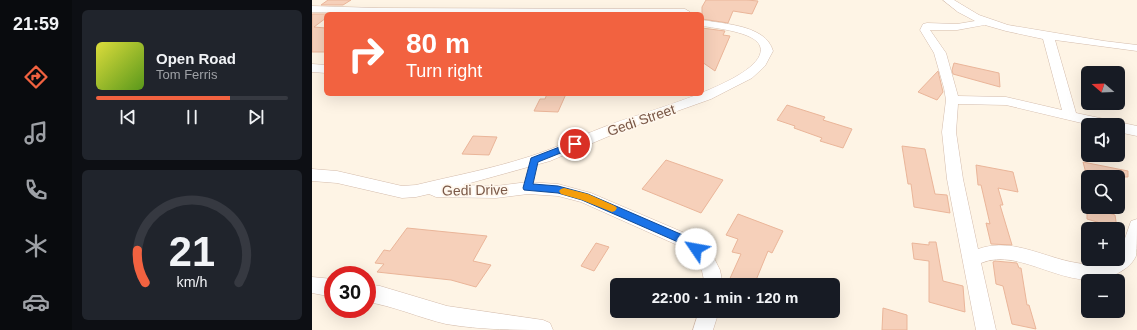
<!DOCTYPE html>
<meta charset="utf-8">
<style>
body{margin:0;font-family:Arial,sans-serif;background:#20242c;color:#f1f3f6;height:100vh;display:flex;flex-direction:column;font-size:15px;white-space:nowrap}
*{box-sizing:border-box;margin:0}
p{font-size:13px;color:#9ea1a6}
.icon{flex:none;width:22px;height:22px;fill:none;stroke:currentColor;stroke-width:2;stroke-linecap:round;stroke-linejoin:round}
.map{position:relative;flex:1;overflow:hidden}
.panel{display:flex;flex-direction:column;gap:10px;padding:10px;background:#0d0f14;width:240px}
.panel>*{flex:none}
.hud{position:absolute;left:12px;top:12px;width:380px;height:84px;border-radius:6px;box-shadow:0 4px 16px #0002;background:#f26240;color:#fff;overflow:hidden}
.needle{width:26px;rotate:289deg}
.controls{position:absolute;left:769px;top:66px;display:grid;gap:8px}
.controls a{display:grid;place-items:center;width:44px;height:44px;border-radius:6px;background:#171b24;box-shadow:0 4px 16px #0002;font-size:20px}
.speed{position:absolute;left:12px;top:266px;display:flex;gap:8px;font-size:20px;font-weight:700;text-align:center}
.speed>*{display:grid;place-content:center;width:52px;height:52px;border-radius:50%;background:#171b24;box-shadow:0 4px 16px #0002;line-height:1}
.speed .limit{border:6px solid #d22;background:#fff;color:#111}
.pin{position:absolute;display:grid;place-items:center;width:34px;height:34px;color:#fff;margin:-17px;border:2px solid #fff;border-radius:50%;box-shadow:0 1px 4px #0007}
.me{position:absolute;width:44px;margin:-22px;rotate:303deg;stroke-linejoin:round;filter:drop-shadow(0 0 3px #0008)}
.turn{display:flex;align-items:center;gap:14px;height:84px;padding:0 16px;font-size:18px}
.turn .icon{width:52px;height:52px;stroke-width:2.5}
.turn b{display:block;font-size:28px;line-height:34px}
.panel .widget{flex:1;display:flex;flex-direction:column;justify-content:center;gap:6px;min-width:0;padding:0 14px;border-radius:6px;background:#20242c}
.panel .dial{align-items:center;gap:0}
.dial svg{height:104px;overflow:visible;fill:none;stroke:#363941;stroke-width:7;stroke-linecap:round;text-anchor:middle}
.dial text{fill:#f1f3f6;stroke:none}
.song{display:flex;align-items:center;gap:12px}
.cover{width:48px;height:48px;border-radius:6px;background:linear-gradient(135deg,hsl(60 70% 55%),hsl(90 70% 35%))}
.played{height:4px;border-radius:2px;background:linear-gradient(90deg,#f26240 70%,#363941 70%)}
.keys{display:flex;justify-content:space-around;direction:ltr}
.trip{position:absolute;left:298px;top:278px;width:230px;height:40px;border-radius:6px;background:#171b24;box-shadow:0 4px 16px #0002;font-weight:700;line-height:40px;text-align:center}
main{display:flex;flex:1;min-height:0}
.menu{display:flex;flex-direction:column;width:72px;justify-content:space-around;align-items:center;background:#090b0e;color:#9ea1a6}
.menu .icon{width:28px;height:28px}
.menu .on{color:#f26240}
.menu b{font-size:18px;color:#f1f3f6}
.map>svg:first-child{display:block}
.building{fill:#f6d0ba;stroke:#eab599}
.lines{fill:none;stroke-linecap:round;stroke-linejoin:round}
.minor-casing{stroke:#d4bcac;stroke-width:1}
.minor{fill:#fff;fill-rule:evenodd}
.route{fill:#1a73e8;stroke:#114b97}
.slow{fill:#f59e0b}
.labels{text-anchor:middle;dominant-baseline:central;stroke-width:3.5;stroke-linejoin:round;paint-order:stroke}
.street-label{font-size:14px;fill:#7a5847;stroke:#fff7ed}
</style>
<main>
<nav class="menu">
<b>21:59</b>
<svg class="icon on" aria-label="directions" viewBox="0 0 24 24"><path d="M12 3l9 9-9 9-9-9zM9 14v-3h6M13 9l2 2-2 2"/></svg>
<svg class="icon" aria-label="music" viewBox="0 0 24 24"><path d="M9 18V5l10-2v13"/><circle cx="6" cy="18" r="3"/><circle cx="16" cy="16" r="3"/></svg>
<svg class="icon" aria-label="phone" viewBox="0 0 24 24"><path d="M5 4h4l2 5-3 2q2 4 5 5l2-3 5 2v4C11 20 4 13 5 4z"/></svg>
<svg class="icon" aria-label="climate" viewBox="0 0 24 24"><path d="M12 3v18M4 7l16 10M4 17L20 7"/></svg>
<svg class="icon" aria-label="car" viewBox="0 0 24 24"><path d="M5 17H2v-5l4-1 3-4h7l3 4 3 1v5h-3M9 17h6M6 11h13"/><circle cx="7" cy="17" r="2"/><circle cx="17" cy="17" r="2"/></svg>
</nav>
<section class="panel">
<div class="widget">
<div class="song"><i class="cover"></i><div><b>Open Road</b><p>Tom Ferris</p></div></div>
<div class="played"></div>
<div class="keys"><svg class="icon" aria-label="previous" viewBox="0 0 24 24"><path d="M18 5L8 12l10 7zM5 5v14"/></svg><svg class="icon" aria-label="pause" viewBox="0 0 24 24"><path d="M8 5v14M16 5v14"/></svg><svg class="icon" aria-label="next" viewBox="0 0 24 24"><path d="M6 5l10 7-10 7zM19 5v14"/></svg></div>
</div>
<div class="widget dial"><svg viewBox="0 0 100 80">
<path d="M14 69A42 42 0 1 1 86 69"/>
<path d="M14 69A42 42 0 0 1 8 44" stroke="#f26240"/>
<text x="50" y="56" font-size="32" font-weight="700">21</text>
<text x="50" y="72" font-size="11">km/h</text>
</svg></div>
</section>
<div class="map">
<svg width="825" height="330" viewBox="0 0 825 330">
<rect width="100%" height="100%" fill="#fef4e5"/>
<g class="building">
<path d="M 16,0 L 39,0 L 31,5 L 9,5 Z"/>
<path d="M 394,0 L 435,0 L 446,1 L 440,14 L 421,11 L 416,23 L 390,19 L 390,7 Z"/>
<path d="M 0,14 L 16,14 L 14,14 L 14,18 L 2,27 L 14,28 L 14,52 L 0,52 Z"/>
<path d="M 390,28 L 413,31 L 411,35 L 418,36 L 403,71 L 390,62 Z"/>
<path d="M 642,63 L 687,73 L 688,87 L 641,74 L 640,70 Z"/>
<path d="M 626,71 L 631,92 L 625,100 L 606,92 Z"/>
<path d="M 235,94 L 254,94 L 246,112 L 222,111 L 228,99 L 233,99 Z"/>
<path d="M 475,105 L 513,117 L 511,120 L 540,129 L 531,148 L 508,141 L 510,138 L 482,128 L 483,126 L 465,120 Z"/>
<path d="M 161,136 L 185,137 L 177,155 L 150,154 Z"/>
<path d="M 590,146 L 613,149 L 623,194 L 635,195 L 638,213 L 602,207 L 599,184 L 596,184 Z"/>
<path d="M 354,160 L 411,180 L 389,213 L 330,189 Z"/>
<path d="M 771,162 L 816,171 L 816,177 L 775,177 Z"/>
<path d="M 664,165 L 701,172 L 706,192 L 686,188 L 691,205 L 688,205 L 700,245 L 679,244 L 674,223 L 678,224 L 669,185 L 666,185 Z"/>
<path d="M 775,206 L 803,215 L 805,228 L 775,219 Z"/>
<path d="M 426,214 L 471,231 L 460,253 L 456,251 L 442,285 L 415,285 L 429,254 L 420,252 L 426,239 L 414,235 Z"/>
<path d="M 95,228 L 175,236 L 161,261 L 179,265 L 164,287 L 139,280 L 65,272 L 72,264 L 63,263 L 72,250 L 78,251 Z"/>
<path d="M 617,242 L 624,242 L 631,281 L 651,286 L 653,312 L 617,302 L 617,261 L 602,259 L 600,243 L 617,245 Z"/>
<path d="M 284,243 L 297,247 L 282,271 L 269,266 Z"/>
<path d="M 683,261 L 705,263 L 707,268 L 709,268 L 715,305 L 717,305 L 724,329 L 700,324 L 691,286 L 684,284 L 681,262 Z"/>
<path d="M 571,308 L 595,315 L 595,330 L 570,330 Z"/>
</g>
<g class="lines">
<g class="minor-casing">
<g id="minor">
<path d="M 631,0 L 642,0 L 667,15 L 696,25 L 792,41 L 825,45 L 825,51 L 743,40 L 764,113 L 797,120 L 803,123 L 806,122 L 825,126 L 825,136 L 806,132 L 806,125 L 778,125 L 694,105 L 646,104 L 644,132 L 651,179 L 666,249 C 703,236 736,261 773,264 C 778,264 786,265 791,263 C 797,261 800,259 806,259 L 806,252 L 810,247 L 819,221 L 825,219 C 825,228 825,249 824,256 C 820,265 811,271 802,275 C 757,295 710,246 669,263 L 684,330 L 664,330 L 635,179 L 630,132 L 634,100 L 632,88 L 622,53 L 608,30 L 611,24 L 615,23 L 645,24 L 663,21 L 646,12 ZM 673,25 L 694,31 L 731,39 L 750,110 L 694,97 L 646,96 L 634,53 L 618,30 L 645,30 Z"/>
<path d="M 0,6 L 66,8 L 373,9 L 378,12 L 377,14 L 65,14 L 0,12 Z"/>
<path d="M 390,20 C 412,24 454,25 461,51 L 453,66 L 440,78 L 399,99 L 309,131 L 238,161 L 151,185 L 184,186 L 216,182 L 246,184 L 279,193 L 375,234 L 393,248 L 402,258 L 408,270 L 411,285 L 393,285 L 390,271 L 386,264 L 363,244 L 269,202 L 246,196 L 216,194 L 184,198 L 124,197 L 117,194 L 104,197 L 90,198 L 25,183 L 0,181 L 0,169 L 25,171 L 90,186 L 104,185 C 141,176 179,169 216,157 C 245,148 272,134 300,124 C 322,115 460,79 448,46 C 443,32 403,28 390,26 Z"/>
<path d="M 0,64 L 14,65 L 14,73 L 0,72 Z"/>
<path d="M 0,277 L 21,279 L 21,297 L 0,293 Z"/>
<path d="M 55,284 L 68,286 L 135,306 L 231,320 L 238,323 L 241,330 C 206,330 169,330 134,324 C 108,318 82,306 55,302 Z"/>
<path d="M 387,311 L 407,311 L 401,330 L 381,330 Z"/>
</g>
</g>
<use href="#minor" class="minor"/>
</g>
<path class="route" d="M 263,141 L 266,142 L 267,144 L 266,146 L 226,162 L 221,184 L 246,186 L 276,194 L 373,236 L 387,246 L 389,249 L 387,252 C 379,255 372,247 366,242 L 270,200 L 246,193 L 212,190 L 211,188 L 219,158 Z"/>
<path class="slow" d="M 252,188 L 276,194 L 303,206 L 305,208 L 303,211 L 300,212 L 270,200 L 249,194 L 247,191 L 249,189 Z"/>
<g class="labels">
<g class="street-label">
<text transform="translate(329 120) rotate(-19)">Gedi Street</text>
<text transform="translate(163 190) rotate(-1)">Gedi Drive</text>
</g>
</g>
</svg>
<div class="controls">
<a><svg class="needle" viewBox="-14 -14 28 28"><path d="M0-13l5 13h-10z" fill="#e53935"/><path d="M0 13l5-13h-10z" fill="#9ea1a6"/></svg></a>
<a><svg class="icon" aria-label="sound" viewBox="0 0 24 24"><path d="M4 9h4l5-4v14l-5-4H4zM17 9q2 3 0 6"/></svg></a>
<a><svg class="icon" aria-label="search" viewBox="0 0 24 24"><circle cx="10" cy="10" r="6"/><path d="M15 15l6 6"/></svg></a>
<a>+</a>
<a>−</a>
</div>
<div class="speed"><div class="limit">30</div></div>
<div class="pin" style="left:263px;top:144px;background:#d93025"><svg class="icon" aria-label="arrive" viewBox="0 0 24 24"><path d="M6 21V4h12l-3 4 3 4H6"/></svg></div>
<svg class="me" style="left:384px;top:249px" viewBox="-20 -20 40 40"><circle r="19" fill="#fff"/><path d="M0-13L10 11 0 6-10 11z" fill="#1a73e8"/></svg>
<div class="trip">22:00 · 1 min · 120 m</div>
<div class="hud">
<div class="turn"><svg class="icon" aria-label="right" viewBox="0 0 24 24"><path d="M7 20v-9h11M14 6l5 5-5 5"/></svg><div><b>80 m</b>Turn right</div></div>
</div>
</div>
</main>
